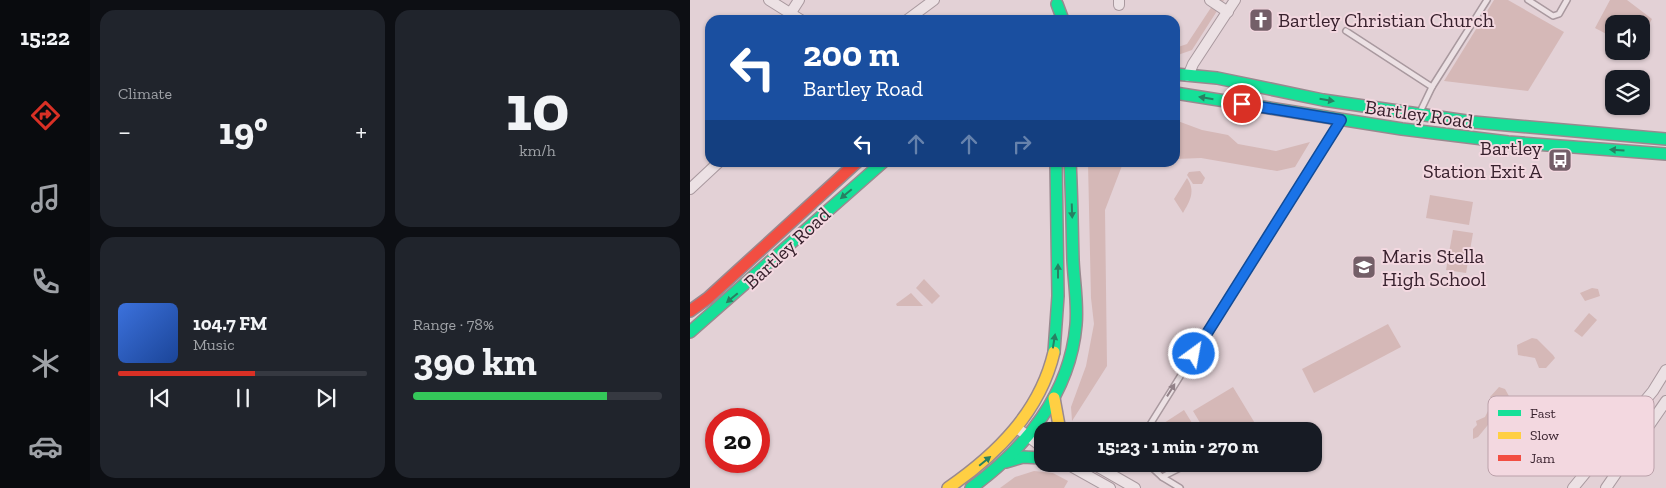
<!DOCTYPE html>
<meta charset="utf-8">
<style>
body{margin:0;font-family:"Zilla Slab",serif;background:#20242c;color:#f1f3f6;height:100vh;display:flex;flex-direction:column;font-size:19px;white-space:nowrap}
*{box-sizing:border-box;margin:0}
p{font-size:16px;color:#9ea1a6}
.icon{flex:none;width:28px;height:28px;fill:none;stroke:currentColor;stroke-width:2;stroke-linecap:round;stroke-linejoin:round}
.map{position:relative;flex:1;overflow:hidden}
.panel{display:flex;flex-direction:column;gap:10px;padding:10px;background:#0d0f14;width:600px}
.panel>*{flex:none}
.top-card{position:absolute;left:15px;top:15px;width:475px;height:152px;border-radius:15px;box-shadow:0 1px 4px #0004;background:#1a4fa0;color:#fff;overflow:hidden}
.buttons{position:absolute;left:915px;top:15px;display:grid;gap:10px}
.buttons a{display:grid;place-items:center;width:45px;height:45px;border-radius:10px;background:#171b24;box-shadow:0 1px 4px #0004;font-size:25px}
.speed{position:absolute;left:15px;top:408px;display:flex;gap:10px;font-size:25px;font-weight:700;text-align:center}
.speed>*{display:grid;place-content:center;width:65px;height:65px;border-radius:50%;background:#171b24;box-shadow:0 1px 4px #0004;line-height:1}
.speed .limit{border:8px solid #d22;background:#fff;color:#111}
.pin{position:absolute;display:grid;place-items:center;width:42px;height:42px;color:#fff;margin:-21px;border:2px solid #fff;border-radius:50%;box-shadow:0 1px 5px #0007}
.me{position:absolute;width:55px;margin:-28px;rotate:32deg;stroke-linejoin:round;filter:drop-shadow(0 0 4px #0008)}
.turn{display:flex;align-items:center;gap:18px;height:105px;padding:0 15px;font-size:22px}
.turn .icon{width:65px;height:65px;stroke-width:2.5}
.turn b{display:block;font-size:35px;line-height:42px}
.lanes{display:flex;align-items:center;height:48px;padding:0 15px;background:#0003;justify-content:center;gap:25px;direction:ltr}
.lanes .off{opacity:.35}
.big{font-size:38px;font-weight:700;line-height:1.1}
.panel .widget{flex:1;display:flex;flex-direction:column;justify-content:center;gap:8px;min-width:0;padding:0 18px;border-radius:15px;background:#20242c}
.panel .dial{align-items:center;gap:0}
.dial b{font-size:65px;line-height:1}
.song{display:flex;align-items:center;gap:15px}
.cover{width:60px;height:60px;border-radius:8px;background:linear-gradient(135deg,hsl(220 70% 55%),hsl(220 70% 35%))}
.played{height:5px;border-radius:2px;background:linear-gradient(90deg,#d93025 55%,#363941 55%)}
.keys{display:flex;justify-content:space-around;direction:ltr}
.heat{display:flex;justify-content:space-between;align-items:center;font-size:28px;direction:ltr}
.charge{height:8px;border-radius:4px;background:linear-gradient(90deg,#34c759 78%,#363941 0)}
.panel .tiles{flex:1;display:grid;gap:10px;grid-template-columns:repeat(2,1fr)}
.trip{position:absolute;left:344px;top:422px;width:288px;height:50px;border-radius:15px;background:#171b24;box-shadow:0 1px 4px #0004;font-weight:700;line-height:50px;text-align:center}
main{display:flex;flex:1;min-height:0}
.dock{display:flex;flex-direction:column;width:90px;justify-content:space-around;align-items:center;background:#090b0e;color:#9ea1a6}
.dock .icon{width:35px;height:35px}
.dock .selected{color:#d93025}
.dock b{font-size:22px;color:#f1f3f6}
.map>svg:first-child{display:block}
.green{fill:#d5b8b7}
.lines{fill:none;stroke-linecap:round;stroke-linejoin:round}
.lane-casing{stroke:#a9999f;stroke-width:8}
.street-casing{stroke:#a9999f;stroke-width:12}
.fast-casing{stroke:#99898f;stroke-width:14}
.slow-casing{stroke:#99898f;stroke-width:14}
.jam-casing{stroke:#99898f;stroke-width:14}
.lane{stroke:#ece1e4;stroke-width:5}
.street{stroke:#ece1e4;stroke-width:10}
.fast{stroke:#16e098;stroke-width:11}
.slow{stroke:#ffcf43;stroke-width:11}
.jam{stroke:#f24e42;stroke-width:11}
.oneway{fill:#278062}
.oneway2{fill:#928188}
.route-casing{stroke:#114b97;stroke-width:12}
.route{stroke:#1a73e8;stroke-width:9}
.labels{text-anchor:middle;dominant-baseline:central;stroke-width:4;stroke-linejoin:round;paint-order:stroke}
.poi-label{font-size:20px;fill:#38212d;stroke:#f3d8e0;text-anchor:start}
.street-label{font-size:20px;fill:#38212d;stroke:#f3d8e0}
.key{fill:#f3d8e0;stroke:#bba1aa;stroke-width:1}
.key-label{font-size:14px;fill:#38212d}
</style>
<main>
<nav class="dock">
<b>15:22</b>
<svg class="icon selected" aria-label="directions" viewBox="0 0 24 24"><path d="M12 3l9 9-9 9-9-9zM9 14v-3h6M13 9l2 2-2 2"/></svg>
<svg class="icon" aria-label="music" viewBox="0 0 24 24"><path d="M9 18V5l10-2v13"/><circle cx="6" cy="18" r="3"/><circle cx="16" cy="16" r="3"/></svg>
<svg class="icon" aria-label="phone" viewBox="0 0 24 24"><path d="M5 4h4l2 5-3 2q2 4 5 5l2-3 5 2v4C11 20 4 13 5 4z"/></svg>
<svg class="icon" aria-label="climate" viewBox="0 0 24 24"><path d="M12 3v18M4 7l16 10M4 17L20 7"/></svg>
<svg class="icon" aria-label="car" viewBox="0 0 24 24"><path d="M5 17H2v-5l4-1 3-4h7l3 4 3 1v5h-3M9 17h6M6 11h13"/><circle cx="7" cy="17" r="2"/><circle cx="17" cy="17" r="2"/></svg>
</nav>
<section class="panel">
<div class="tiles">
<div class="widget"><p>Climate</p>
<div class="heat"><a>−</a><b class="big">19°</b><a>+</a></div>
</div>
<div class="widget dial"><b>10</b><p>km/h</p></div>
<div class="widget">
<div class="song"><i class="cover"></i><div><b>104.7 FM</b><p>Music</p></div></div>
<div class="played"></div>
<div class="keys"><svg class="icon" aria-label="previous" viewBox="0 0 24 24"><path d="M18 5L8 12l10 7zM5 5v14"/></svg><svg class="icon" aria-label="pause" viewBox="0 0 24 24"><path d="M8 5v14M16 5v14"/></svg><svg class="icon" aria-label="next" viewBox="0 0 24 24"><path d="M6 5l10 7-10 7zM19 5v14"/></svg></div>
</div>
<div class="widget"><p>Range · 78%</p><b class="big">390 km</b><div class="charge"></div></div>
</div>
</section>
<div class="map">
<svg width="976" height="488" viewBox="0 0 976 488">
<rect width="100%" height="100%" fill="#e3d1d6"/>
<g class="green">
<path d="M 526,0 L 534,0 L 502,50 L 485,56 L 485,48 L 497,44 Z"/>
<path d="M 804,0 L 818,0 L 874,32 L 838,91 L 754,81 Z"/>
<path d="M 920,0 L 937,0 L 962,19 L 958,26 L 951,28 L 951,24 L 924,24 L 924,38 L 905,28 Z"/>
<path d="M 485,120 L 512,130 L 538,135 L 548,144 L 586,151 L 620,142 L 605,167 L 587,171 L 511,158 L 485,159 Z"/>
<path d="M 398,163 L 433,163 L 415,210 L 417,366 L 382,421 L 381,407 L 396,366 L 404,324 L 401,298 Z"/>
<path d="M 510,171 L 515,178 L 512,184 L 503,184 L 497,175 L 499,172 Z"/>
<path d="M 497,178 C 506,191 500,201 493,213 L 484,199 Z"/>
<path d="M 740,195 L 783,202 L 779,225 L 736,218 Z"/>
<path d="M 763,230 L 783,233 L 776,273 L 756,270 Z"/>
<path d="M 234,279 L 250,296 L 242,304 L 226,288 Z"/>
<path d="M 902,288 L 908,289 L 910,296 L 895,301 L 890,293 Z"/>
<path d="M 221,293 L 233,306 L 207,306 L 206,304 Z"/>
<path d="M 899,313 L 907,320 L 892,337 L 884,331 Z"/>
<path d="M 698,324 L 711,347 L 624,393 L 612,369 Z"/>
<path d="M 842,338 L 847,339 L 863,355 L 865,358 L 856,368 L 849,368 L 845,358 L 828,355 L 827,345 Z"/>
<path d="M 543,387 L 566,425 L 555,431 L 515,431 L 503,411 Z"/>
<path d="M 809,387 L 815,389 L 820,398 L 788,437 L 783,439 L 783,429 L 787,425 L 786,421 L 795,417 L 799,409 L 806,406 L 800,397 Z"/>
<path d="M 494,410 L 507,431 L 480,431 L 474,423 Z"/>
<path d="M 344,471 L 363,473 L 378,481 L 374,488 L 310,488 L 325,477 Z"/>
</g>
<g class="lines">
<g class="lane-casing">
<g id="lane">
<path d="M 838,0 L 863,16 L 869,14 L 877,0"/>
<path d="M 656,31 L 742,87"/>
<path d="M 730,112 L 742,87 L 797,0"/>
<path d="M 456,431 L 649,122"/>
<path d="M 458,464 L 472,477 L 490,488"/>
<path d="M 472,477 L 498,464"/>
</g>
</g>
<g class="street-casing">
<g id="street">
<path d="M 79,0 L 111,20"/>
<path d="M 429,0 L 429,5"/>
<path d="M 520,0 L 538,12"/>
<path d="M 100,14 L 109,0"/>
<path d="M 217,20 L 244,0"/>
<path d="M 498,76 L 503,64 L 545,0"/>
<path d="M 0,189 L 29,162"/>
<path d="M 327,428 L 352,447"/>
<path d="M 377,464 L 420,488"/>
<path d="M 403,464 L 445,488"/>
<path d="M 883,488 L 963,391 L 976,370"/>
<path d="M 916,488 L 976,401"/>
</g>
</g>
<g class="fast-casing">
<g id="fast">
<path d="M 367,4 L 373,20"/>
<path d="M 485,74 L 527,78 L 633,100 L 783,122 L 976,139"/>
<path d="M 485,93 L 712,129 L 818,142 L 976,154"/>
<path d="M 0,332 L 193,162"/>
<path d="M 364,352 L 368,296 L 366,162"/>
<path d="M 316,462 L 333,457 L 352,458"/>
<path d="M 281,488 C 335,449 380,394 386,325 C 388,303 384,282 383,260 C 382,228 382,195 380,162"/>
</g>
</g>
<g class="slow-casing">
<g id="slow">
<path d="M 364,398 L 370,431"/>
<path d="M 258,488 C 307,454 350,412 364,352"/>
</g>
</g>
<g class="jam-casing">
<path id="jam" d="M 0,311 L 18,298 L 167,162"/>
</g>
<use href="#lane" class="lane"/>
<use href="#street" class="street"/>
<use href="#fast" class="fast"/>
<use href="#slow" class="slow"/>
<use href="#jam" class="jam"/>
</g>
<defs><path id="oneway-solid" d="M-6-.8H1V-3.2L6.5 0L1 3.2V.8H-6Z" transform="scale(1.25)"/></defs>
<g class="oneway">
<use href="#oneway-solid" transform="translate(516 98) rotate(-171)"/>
<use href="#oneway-solid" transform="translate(637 100) rotate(9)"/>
<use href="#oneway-solid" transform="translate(927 150) rotate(-176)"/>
<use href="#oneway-solid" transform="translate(156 194) rotate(140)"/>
<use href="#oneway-solid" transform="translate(382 211) rotate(88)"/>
<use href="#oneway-solid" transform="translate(368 271) rotate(-90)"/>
<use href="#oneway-solid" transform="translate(42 298) rotate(140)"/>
<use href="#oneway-solid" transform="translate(364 341) rotate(-81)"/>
<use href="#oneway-solid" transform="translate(295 461) rotate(-39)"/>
</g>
<use class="oneway2" href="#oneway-solid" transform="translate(481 390) rotate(-58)"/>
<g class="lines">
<g class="route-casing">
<path id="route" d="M 504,354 L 651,120 L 552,104"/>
</g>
<use href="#route" class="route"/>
</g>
<defs>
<g id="church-square" transform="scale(1.25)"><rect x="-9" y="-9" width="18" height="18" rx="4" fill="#745f68" stroke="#f3d8e0"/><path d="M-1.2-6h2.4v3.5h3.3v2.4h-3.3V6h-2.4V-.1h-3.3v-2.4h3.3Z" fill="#fff"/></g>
<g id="bus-square" transform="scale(1.25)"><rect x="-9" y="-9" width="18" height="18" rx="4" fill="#745f68" stroke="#f3d8e0"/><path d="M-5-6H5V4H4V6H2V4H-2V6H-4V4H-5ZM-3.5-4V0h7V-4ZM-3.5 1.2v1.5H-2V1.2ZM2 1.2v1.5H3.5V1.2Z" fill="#fff"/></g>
<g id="school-square" transform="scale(1.25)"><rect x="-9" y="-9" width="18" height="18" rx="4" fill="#745f68" stroke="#f3d8e0"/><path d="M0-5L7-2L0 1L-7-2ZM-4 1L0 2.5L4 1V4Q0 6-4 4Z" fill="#fff"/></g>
</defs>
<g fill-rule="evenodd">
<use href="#church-square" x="571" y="20"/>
<use href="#bus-square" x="870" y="160"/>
<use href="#school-square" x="674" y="267"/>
</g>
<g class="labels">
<g class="poi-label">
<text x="588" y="20">Bartley Christian Church</text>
<text x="852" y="148" text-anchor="end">Bartley<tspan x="852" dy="23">Station Exit A</tspan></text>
<text x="692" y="256">Maris Stella<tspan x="692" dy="23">High School</tspan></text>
</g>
<g class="street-label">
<text transform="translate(729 114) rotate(8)">Bartley Road</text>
<text transform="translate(97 248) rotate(-43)">Bartley Road</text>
</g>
</g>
<rect x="798" y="396" width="166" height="80" rx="8" class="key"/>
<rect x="808" y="410" width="23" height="6" fill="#16e098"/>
<rect x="808" y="432" width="23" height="7" fill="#ffcf43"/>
<rect x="808" y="455" width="23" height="6" fill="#f24e42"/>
<g class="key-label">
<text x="840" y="418">Fast</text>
<text x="840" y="440">Slow</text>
<text x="840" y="463">Jam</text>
</g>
</svg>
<div class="buttons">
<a><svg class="icon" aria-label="sound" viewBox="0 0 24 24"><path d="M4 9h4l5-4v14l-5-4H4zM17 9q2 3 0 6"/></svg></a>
<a><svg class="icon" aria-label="layers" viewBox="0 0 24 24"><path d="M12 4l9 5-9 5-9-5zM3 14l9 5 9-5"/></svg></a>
</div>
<div class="speed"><div class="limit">20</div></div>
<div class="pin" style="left:552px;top:104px;background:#d93025"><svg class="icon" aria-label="arrive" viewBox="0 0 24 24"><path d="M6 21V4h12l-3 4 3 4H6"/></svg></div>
<svg class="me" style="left:504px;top:354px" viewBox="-20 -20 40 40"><circle r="17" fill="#1a73e8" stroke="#fff" stroke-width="3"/><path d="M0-11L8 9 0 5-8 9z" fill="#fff"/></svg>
<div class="trip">15:23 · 1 min · 270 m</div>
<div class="top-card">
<div class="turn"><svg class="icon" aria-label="left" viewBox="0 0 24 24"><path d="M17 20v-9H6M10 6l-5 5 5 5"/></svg><div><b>200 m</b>Bartley Road</div></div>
<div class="lanes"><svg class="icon" aria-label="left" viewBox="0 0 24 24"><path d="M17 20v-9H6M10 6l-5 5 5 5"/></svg><svg class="icon off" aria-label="ahead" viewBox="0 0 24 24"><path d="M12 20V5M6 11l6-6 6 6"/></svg><svg class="icon off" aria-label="ahead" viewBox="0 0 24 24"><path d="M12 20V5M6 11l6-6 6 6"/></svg><svg class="icon off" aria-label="right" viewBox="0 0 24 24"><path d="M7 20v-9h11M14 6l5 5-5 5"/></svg></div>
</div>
</div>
</main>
